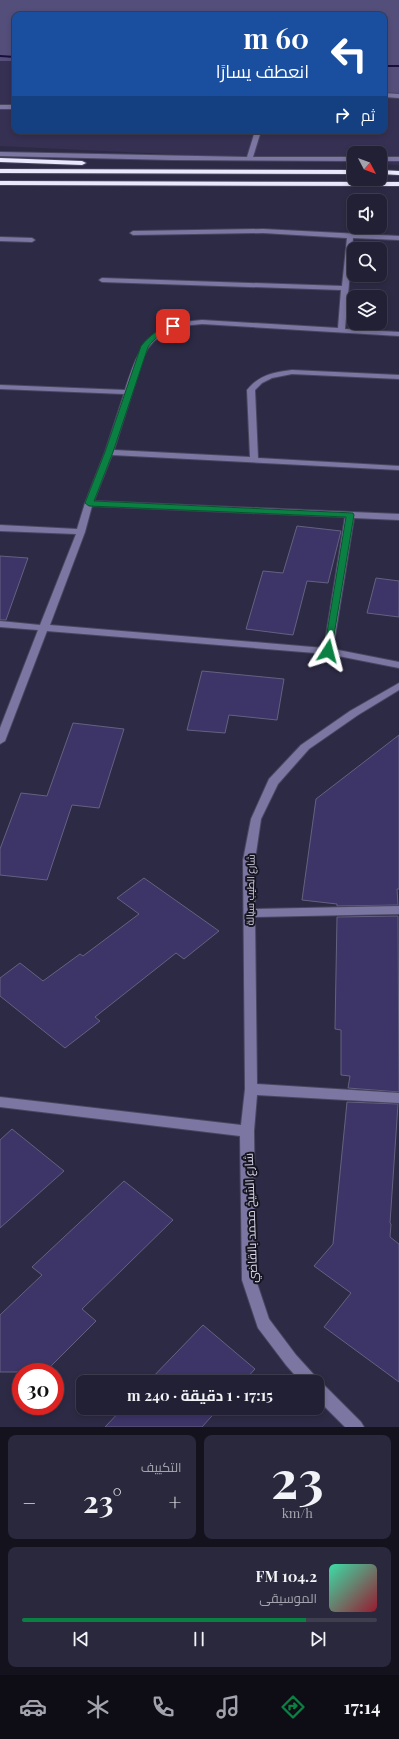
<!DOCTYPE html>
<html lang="ar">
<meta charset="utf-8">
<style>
body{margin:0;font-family:"Playfair Display",Cairo,serif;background:#2a283c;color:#f1f3f6;direction:rtl;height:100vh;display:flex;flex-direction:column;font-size:15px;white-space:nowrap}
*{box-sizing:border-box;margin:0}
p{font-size:13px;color:#a2a3ac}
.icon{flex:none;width:22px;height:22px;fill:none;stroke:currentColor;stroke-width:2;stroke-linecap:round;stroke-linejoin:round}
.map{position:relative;height:1427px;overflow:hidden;direction:ltr}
.side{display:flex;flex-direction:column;gap:8px;padding:8px;background:#13121d;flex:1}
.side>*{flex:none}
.banner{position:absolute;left:12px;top:12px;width:375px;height:122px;border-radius:8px;box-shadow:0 2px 6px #0003,0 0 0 1px #3f3e4f;direction:rtl;background:#1a4fa0;color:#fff;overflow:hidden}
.needle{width:26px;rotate:131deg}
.fabs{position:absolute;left:347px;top:146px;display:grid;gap:8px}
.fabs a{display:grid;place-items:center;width:40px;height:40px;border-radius:8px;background:#222034;box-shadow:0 2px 6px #0003,0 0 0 1px #3f3e4f;font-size:20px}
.speed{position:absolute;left:12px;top:1363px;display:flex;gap:8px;font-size:20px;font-weight:700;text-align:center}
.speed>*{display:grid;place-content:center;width:52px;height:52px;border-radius:50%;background:#222034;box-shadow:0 2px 6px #0003,0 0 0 1px #3f3e4f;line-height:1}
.speed .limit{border:6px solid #d22;background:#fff;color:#111}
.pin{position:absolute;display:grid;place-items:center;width:34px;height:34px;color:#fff;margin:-17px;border-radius:8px;box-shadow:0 2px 6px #0006}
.me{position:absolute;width:44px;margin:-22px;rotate:9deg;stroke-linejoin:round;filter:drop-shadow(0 0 3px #0008)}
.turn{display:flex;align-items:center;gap:14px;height:84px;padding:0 12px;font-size:18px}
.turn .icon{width:52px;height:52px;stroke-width:2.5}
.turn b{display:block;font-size:28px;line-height:34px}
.then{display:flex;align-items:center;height:38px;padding:0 12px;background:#0003;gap:8px;font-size:15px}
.big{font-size:30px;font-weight:700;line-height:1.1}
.side .card{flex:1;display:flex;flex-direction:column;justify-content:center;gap:6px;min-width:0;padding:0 14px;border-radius:8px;background:#2a283c}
.side .dial{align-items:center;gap:0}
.dial b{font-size:52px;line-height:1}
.song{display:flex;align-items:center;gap:12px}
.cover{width:48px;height:48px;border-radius:6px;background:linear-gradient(135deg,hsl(160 70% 55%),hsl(350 70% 35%))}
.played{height:4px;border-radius:2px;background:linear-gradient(90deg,#0b8043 80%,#3f3e4f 80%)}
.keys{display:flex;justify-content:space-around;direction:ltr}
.heat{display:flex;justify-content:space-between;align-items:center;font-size:22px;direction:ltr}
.side .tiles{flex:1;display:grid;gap:8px;grid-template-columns:1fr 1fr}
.card:last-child{grid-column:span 2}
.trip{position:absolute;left:76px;top:1375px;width:248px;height:40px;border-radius:8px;background:#222034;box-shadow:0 2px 6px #0003,0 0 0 1px #3f3e4f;font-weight:700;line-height:40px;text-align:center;direction:rtl}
.dock{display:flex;height:64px;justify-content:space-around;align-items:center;background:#0e0d15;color:#a2a3ac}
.dock .icon{width:28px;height:28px}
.dock .selected{color:#0b8043}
.dock b{font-size:18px;color:#f1f3f6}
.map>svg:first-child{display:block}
.built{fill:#363153}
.green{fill:#544e7a}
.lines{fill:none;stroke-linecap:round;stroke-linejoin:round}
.stream{fill:#1a0e3d;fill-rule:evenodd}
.building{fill:#3d3568;stroke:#646180}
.minor-casing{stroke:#494660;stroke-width:2}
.highway-casing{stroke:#494660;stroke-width:2}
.minor{fill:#7b77a2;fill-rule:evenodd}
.highway{fill:#e9e8fd;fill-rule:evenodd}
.route{fill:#0b8043;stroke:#07532c}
.labels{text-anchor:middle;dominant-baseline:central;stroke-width:4;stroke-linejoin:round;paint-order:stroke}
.street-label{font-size:10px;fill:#dad9eb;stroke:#161521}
.near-street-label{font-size:12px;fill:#dad9eb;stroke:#161521}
</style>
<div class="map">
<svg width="399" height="1427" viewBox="0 0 399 1427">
<rect width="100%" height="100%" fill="#2d2a45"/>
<path class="built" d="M 0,61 L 15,61 L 15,131 L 384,131 L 384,71 L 399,71 L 399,165 L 380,164 L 380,153 L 354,153 L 354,163 L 0,146 Z"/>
<path class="green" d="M 0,0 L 399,0 L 399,94 L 384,94 L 384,15 L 15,15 L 15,61 L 0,61 Z"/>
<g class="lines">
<g class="stream">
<path d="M 0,55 L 15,56 L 15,58 L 0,57 Z"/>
<rect x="384" y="65" width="15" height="2"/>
</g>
</g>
<g class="building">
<path d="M 297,526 L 341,531 L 328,583 L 307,581 L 293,635 L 246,629 L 263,571 L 283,573 Z"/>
<path d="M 0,556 L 28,558 L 6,620 L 0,620 Z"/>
<path d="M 376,578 L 399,581 L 399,617 L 367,613 Z"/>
<path d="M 202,671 L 284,679 L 277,720 L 229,715 L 225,733 L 187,730 Z"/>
<path d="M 73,723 L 124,729 L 99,808 L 72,805 L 47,880 L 0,875 L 0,849 L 21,793 L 47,796 Z"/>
<path d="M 399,735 L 399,889 L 397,889 L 398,905 L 337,906 L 337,904 L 302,900 L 316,799 Z"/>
<path d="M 144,878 L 219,931 L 184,959 L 176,953 L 95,1017 L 100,1021 L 65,1048 L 0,996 L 0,978 L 20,963 L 43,981 L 80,954 L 83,956 L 139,914 L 117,898 Z"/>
<path d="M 398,916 L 399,1092 L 348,1088 L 350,1076 L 341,1075 L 341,1030 L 335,1029 L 337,917 Z"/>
<path d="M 347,1102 L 398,1104 L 390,1223 L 391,1224 L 390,1237 L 399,1244 L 399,1382 L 324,1327 L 351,1293 L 314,1266 L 333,1244 Z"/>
<path d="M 12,1129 L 64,1171 L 0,1228 L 0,1140 Z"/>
<path d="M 124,1181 L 173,1220 L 82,1309 L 96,1321 L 45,1372 L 0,1372 L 0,1315 L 42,1275 L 32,1267 Z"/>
<path d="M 203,1325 L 255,1369 L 243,1382 L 148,1382 Z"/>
<path d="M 123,1408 L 219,1408 L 202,1427 L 105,1427 Z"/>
</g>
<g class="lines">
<g class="minor-casing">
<g id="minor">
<path d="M 384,93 L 399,94 L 399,98 L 384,97 Z"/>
<rect x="0" y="105" width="15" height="4"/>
<path d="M 255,131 L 261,131 L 253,157 L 354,157 L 354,161 L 172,160 L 0,156 L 0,152 L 247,157 Z"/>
<rect x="380" y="157" width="19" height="4"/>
<path d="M 263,229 L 399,236 L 399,240 L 353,238 L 345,329 L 399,332 L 399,336 L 202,324 L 182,326 L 168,331 L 154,341 L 148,348 L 144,356 L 114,450 L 250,457 L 247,390 C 259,375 274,372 292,370 L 399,375 L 399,379 L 292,374 L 272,378 L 262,383 L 255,390 L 258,458 L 399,466 L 399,470 L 112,455 L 94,501 L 399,514 L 399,520 L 354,518 L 333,649 L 399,662 L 399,668 L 328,654 L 47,631 L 5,741 L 0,744 L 0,728 L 38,630 L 0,627 L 0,621 L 40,625 L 76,534 L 0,531 L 0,525 L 77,529 L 85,503 L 105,452 L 124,394 L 0,389 L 0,385 L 125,390 C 141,341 148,325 202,320 L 338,328 L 341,290 L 102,282 L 99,280 L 102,278 L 342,286 L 347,238 L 263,233 L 133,235 L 130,233 L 133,231 ZM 92,506 L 345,517 L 324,648 L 50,625 L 85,532 Z"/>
<path d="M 0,237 L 32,238 L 35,240 L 32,242 L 0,241 Z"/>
<path d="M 399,683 L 399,690 L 358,715 L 309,749 L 278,784 L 261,819 L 255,860 L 255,909 L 399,906 L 399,914 L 255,917 L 257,1084 L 399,1093 L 399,1103 L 257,1095 L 254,1131 L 256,1280 L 269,1319 L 296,1355 L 316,1377 L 318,1381 L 322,1383 L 361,1422 L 364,1427 L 345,1427 L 317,1399 L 317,1382 L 301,1382 L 286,1365 L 258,1328 L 242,1280 L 240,1136 L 0,1107 L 0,1097 L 241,1125 L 245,1089 L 243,860 L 251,819 L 269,779 L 301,745 L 350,711 Z"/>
</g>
</g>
<g class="highway-casing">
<g id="highway">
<path d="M 0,158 L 82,161 L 86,163 L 82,165 L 0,162 Z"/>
<path d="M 0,169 L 354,170 L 354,174 L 0,173 Z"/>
<path d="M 380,170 L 399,171 L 399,175 L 380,174 Z"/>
<path d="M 0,181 L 399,182 L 399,186 L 0,185 Z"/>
</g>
</g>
<use href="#minor" class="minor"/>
<use href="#highway" class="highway"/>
</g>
<path class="route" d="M 173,324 L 175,325 L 175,328 C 164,332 155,337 148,347 L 113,452 L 94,501 L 353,513 L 354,515 L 331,653 L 328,654 L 324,651 L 346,517 L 89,506 L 85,503 L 105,452 L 141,346 C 150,335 160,328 173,324 Z"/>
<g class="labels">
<g class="street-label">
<text transform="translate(250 890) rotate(-89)">شارع الطيب سيالة</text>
</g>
<g class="near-street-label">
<text transform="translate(250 1218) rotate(-92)">شارع الشيخ محمد بالقاضي</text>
</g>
</g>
</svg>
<div class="fabs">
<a><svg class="needle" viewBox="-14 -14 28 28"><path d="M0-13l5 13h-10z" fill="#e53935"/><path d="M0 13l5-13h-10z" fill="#a2a3ac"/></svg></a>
<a><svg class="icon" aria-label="sound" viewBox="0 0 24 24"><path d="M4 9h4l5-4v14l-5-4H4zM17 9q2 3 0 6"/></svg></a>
<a><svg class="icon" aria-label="search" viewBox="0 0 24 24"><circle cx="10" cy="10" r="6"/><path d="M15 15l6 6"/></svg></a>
<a><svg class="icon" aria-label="layers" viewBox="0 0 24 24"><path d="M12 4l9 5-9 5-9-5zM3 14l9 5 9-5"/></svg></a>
</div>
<div class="speed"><div class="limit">30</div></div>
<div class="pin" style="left:173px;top:326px;background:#d93025"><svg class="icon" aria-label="arrive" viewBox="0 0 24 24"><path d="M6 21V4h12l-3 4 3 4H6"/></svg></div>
<svg class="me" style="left:328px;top:651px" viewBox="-20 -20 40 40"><path d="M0-17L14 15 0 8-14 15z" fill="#0b8043" stroke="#fff" stroke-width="4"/></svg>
<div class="trip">17:15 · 1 دقيقة · 240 m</div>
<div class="banner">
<div class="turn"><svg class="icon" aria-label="left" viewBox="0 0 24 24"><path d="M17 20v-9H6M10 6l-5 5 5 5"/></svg><div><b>60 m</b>انعطف يسارًا</div></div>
<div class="then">ثم<svg class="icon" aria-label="right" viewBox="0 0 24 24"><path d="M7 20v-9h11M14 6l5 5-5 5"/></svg></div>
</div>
</div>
<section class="side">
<div class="tiles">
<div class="card dial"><b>23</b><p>km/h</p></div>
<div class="card"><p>التكييف</p>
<div class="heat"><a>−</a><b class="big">23°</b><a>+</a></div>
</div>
<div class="card">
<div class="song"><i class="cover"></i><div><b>104.2 FM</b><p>الموسيقى</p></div></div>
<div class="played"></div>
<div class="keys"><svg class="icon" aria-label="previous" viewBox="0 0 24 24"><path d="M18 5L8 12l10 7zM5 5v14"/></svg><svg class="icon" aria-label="pause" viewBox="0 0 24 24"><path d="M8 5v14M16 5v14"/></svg><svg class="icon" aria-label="next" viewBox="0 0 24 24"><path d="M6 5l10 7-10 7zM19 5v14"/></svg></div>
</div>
</div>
</section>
<nav class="dock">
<b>17:14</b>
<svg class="icon selected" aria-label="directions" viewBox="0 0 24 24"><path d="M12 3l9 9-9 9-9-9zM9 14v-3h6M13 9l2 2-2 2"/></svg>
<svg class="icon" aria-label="music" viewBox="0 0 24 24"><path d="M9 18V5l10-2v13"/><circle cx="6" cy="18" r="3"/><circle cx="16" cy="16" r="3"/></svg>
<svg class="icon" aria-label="phone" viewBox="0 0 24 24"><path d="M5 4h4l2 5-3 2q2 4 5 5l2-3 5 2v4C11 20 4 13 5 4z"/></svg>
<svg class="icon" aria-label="climate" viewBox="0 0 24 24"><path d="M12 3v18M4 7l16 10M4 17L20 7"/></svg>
<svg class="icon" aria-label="car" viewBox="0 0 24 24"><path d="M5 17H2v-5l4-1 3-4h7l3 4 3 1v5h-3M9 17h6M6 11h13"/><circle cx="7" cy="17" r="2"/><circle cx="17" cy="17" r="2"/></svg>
</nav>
